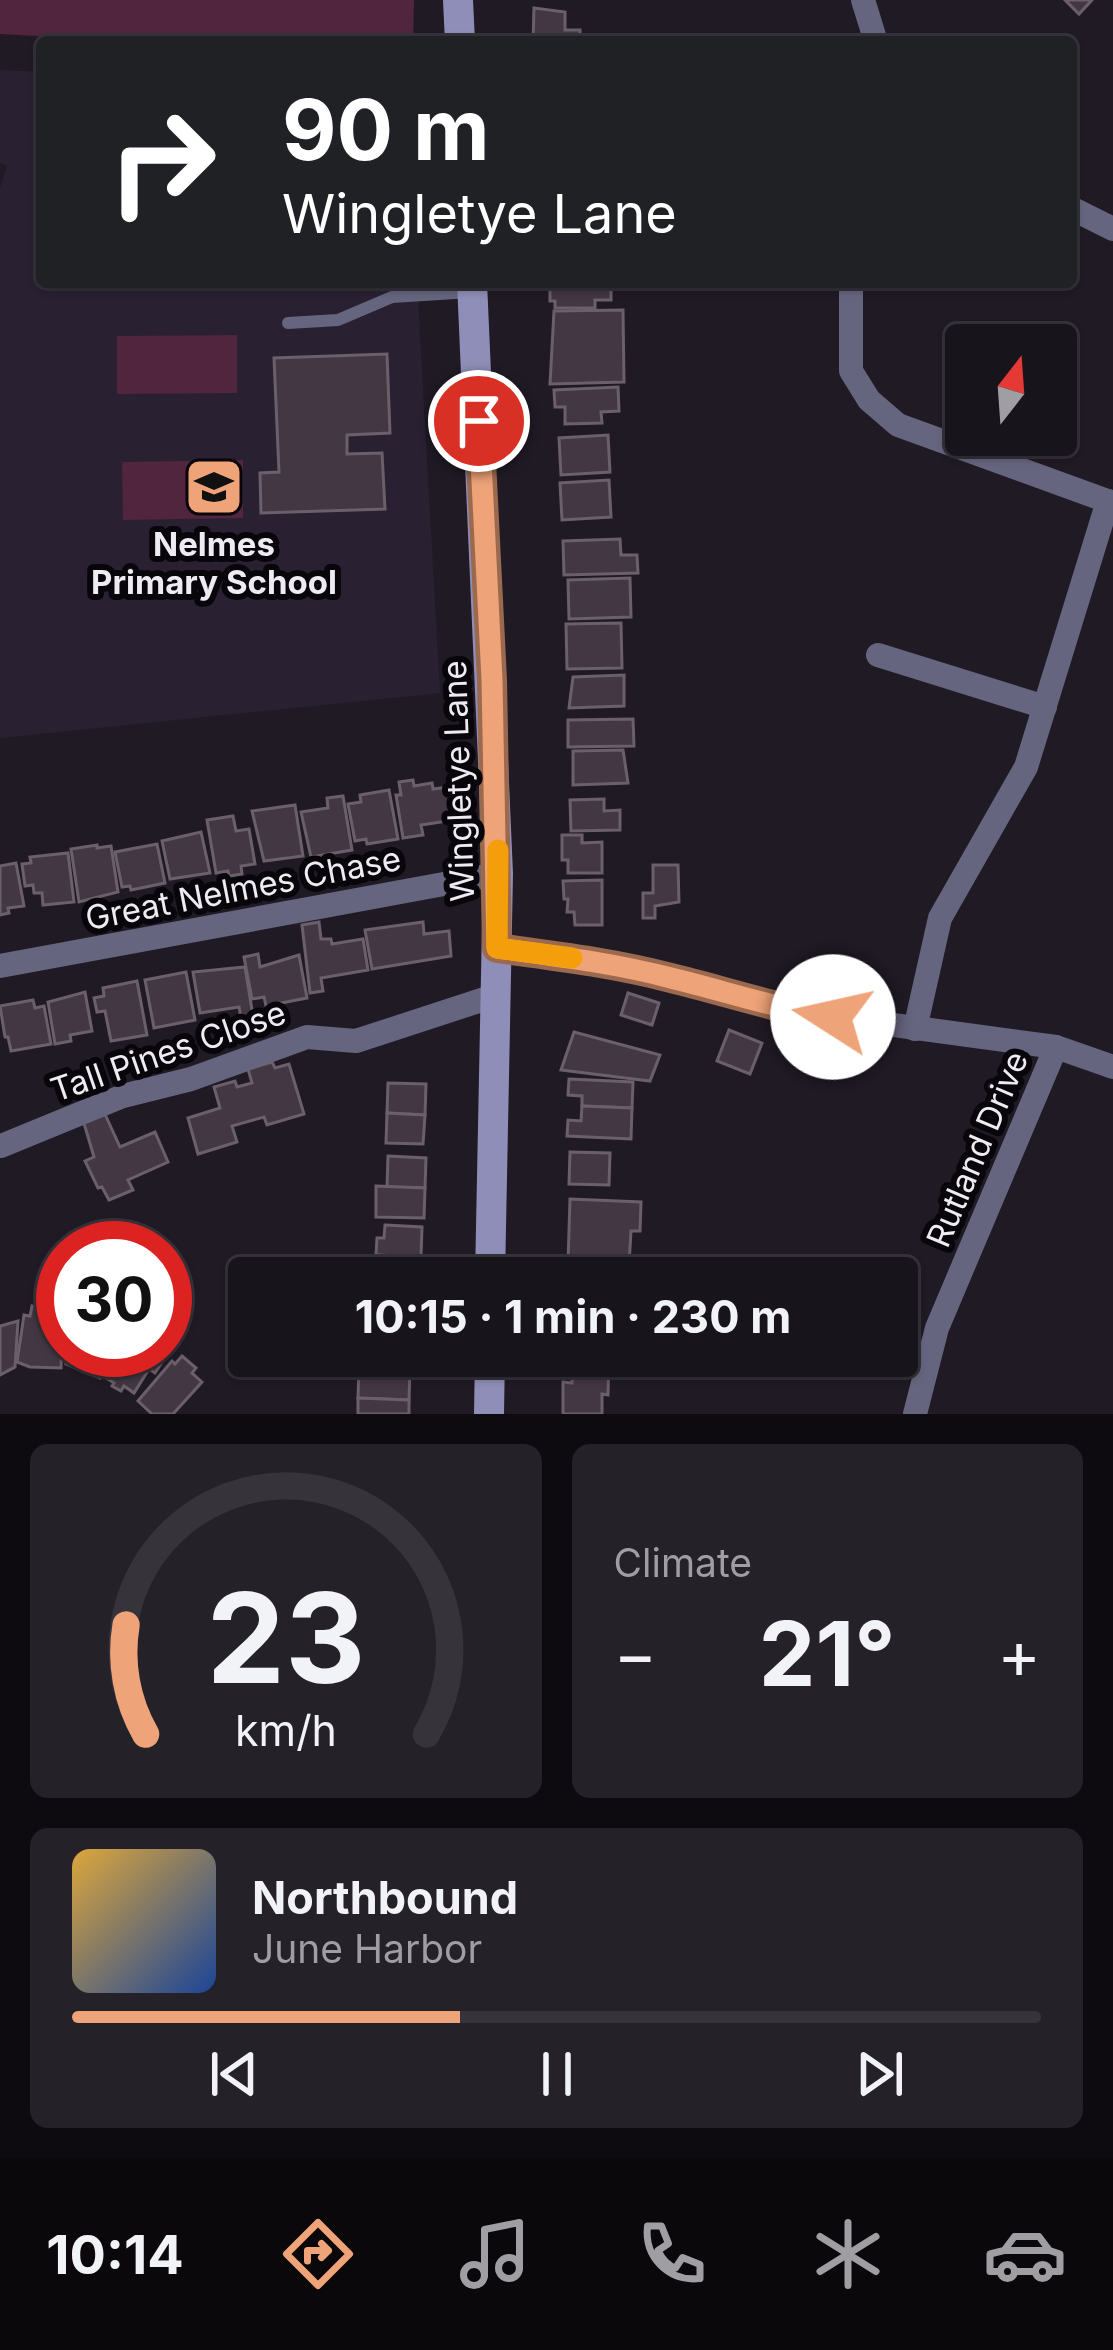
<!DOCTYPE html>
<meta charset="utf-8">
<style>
body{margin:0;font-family:Inter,sans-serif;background:#252129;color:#f1f3f6;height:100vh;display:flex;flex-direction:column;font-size:45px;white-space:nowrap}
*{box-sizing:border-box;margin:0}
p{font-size:39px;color:#9f9ea3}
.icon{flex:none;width:66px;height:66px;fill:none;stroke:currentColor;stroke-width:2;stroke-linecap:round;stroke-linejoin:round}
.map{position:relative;height:1414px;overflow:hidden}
.sheet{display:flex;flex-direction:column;gap:30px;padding:30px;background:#0d0b0f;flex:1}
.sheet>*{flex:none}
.top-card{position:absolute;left:36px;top:36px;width:1041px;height:252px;border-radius:12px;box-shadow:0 3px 9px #0004,0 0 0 3px #36333b;background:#202124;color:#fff;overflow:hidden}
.needle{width:78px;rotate:17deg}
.fabs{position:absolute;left:945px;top:324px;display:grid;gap:24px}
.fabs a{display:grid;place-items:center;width:132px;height:132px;border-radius:12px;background:#18141c;box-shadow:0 3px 9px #0004,0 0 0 3px #36333b;font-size:60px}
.speed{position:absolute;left:36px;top:1221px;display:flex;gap:24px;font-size:60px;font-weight:700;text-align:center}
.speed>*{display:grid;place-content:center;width:156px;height:156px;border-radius:50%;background:#18141c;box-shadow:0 3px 9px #0004,0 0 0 3px #36333b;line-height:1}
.speed .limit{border:18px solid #d22;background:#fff;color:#111}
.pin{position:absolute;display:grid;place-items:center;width:102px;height:102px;color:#fff;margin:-51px;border:6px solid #fff;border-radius:50%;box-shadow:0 3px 12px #0007}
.me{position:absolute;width:132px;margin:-66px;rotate:280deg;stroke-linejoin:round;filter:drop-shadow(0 0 9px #0008)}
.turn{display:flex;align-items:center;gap:42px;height:252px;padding:0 48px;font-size:54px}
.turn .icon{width:156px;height:156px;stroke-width:2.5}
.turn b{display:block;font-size:84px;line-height:102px}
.big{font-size:90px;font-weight:700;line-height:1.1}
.sheet .widget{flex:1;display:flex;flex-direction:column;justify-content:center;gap:18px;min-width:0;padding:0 42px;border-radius:18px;background:#252129}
.sheet .dial{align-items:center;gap:0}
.dial svg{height:312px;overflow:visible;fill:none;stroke:#36333b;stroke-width:7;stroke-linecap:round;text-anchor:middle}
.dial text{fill:#f1f3f6;stroke:none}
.song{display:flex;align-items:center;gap:36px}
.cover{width:144px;height:144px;border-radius:18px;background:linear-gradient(135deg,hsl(40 70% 55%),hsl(220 70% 35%))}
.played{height:12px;border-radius:6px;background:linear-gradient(90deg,#efa378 40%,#36333b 40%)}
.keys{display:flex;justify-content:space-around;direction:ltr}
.heat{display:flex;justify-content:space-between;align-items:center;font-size:66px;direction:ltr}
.sheet .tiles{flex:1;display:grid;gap:30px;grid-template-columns:1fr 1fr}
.widget:last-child{grid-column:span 2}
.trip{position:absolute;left:228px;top:1257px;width:690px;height:120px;border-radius:12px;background:#18141c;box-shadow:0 3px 9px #0004,0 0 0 3px #36333b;font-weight:700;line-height:120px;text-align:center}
.menu{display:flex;height:192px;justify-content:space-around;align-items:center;background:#0a080b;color:#9f9ea3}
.menu .icon{width:84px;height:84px}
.menu .active{color:#efa378}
.menu b{font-size:54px;color:#f1f3f6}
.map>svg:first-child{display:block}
.built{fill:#292132}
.green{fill:#50253d}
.building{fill:#423742;stroke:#6b5f6a;stroke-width:3}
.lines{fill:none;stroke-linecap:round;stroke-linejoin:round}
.lane{stroke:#66657f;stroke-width:12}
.street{stroke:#66657f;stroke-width:24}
.secondary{stroke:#8f8eb8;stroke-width:30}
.route-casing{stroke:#9b6a4e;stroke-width:30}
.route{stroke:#efa378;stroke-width:21}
.slow{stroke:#f59e0b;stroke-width:21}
.labels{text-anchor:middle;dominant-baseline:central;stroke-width:12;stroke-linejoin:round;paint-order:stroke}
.poi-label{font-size:33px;font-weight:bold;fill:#efebf3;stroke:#08060b}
.street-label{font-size:33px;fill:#efebf3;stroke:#08060b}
</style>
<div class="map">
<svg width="1113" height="1414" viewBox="0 0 1113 1414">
<rect width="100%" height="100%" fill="#201a25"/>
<path class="built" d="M 0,70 L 42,72 L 42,282 L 417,282 L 440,693 L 0,738 L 0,188 L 7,166 L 0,163 Z"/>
<g class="green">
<path d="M 0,0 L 414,0 L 413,42 L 150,42 L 0,34 Z"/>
<path d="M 237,335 L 237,393 L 117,394 L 117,336 Z"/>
<path d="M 243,460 L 243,518 L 123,520 L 122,462 Z"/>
</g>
<g class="building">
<path d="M 1065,0 L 1092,0 L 1079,14 Z"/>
<path d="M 534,8 L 565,12 L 565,30 L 580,30 L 580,42 L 533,42 Z"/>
<path d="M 550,282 L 611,282 L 611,300 L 595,300 L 595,308 L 555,308 L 555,301 L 550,301 Z"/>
<path d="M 623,310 L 624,382 L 550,384 L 554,311 Z"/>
<path d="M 387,354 L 390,433 L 347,435 L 347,454 L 382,453 L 385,509 L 261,513 L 260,473 L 279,472 L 274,358 Z"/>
<path d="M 618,387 L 619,411 L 601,412 L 602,423 L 565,424 L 565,407 L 555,407 L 554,390 Z"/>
<path d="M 608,435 L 610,472 L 561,475 L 559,438 Z"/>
<path d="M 609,480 L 611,517 L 562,520 L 560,483 Z"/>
<path d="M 620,539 L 621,555 L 637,555 L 638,573 L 564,575 L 563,541 Z"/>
<path d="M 630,578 L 631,617 L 569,619 L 568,580 Z"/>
<path d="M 621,623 L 622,668 L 567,669 L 566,624 Z"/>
<path d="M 624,675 L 624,706 L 569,708 L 573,677 Z"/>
<path d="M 633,719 L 634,746 L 568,747 L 568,720 Z"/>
<path d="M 623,750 L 628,783 L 573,785 L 573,751 Z"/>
<path d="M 413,780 L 414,786 L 432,783 L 433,789 L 449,787 L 454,820 L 421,825 L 423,835 L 403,838 L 396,795 L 401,795 L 399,782 Z"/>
<path d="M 389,790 L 398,839 L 367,844 L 366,839 L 355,841 L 348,804 L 361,802 L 360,795 Z"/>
<path d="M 343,796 L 352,850 L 311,857 L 301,812 L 328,808 L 327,798 Z"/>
<path d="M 604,799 L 604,811 L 620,810 L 620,830 L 571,831 L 570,800 Z"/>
<path d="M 295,805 L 303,856 L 264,861 L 252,811 Z"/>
<path d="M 233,816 L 236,831 L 249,829 L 255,864 L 241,866 L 242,874 L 229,876 L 228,871 L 216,873 L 207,820 Z"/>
<path d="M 201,832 L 210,873 L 170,879 L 162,841 Z"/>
<path d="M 562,835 L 582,835 L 582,843 L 602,842 L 602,873 L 568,873 L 568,860 L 562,860 Z"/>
<path d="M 157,844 L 165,883 L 131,890 L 130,886 L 122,887 L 115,852 Z"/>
<path d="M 97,845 L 97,848 L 111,846 L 118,892 L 79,902 L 71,849 Z"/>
<path d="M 68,853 L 74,902 L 43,905 L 42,893 L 34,893 L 33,885 L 25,886 L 22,864 L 31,863 L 30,857 Z"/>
<path d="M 16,863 L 24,906 L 8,908 L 9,913 L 0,915 L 0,866 Z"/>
<path d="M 653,865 L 678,865 L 679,902 L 655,906 L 655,918 L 643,918 L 643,893 L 653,893 Z"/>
<path d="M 602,880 L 602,925 L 575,925 L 574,912 L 567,912 L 568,899 L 564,899 L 563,881 Z"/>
<path d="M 319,922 L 321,939 L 331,939 L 332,944 L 363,939 L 368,970 L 321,978 L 323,991 L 310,993 L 302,925 Z"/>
<path d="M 423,922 L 424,934 L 449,931 L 451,956 L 372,969 L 365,930 Z"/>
<path d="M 258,954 L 260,967 L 299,955 L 307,998 L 266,1006 L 264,997 L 252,999 L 244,957 Z"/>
<path d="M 245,967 L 253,1016 L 241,1018 L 239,1007 L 200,1013 L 193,972 Z"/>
<path d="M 186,972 L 195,1020 L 154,1028 L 145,980 Z"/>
<path d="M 137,981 L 147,1035 L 111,1041 L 105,1011 L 97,1012 L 94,998 L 104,996 L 103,988 Z"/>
<path d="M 85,992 L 92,1031 L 70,1035 L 71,1041 L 55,1044 L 48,1002 Z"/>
<path d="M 628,993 L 659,1003 L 652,1025 L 621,1015 Z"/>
<path d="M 33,1000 L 35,1008 L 44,1006 L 51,1044 L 11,1051 L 8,1037 L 5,1037 L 0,1006 Z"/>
<path d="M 729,1030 L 762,1043 L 750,1074 L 717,1061 Z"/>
<path d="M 574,1032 L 660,1055 L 650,1081 L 561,1070 Z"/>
<path d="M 272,1062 L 275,1068 L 289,1064 L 304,1114 L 267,1125 L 264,1117 L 232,1126 L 237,1142 L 198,1154 L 188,1118 L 220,1108 L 214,1087 L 235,1081 L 237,1087 L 252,1083 L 248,1069 Z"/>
<path d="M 569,1079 L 633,1082 L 632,1108 L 582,1106 L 582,1096 L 568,1095 Z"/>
<path d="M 388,1083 L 426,1084 L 425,1115 L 387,1113 Z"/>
<path d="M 582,1106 L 632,1108 L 631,1139 L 567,1136 L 568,1120 L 581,1121 Z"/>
<path d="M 104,1112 L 120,1147 L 155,1132 L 168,1162 L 128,1180 L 133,1190 L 109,1200 L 102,1187 L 98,1188 L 85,1161 L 94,1157 L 83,1120 Z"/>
<path d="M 387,1113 L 425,1115 L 423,1144 L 386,1143 Z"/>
<path d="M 570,1152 L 610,1153 L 609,1185 L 569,1184 Z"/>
<path d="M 388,1156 L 426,1158 L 425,1188 L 387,1187 Z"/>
<path d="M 376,1186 L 425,1188 L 424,1218 L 376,1217 Z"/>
<path d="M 570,1199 L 641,1202 L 640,1231 L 631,1231 L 629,1265 L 568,1262 Z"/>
<path d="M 385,1225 L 422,1227 L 421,1257 L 376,1255 L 377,1238 L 384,1238 Z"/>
<path d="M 376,1255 L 421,1257 L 420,1278 L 375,1278 Z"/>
<path d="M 572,1271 L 621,1273 L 621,1278 L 572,1278 Z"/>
<path d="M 32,1306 L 63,1310 L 61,1368 L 30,1367 L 17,1362 L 24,1315 L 30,1316 Z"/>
<path d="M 18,1321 L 15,1367 L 0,1375 L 0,1326 Z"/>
<path d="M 165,1327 L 174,1333 L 167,1344 L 172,1347 L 155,1373 L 149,1369 L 134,1393 L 124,1386 L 121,1391 L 112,1386 L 114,1383 L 103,1376 L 120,1350 L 165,1350 Z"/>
<path d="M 71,1350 L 112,1350 L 100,1378 L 66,1364 Z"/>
<path d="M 182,1356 L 196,1368 L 192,1373 L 202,1382 L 173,1414 L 152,1414 L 138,1401 L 172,1361 L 175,1364 Z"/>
<path d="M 573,1356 L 609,1356 L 608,1395 L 602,1394 L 602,1414 L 563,1414 L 563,1382 L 572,1383 Z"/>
<path d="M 359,1368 L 410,1369 L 409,1400 L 358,1398 Z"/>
<path d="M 358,1398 L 409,1400 L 409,1414 L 358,1414 Z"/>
</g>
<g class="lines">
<path class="lane" d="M 288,323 L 338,320 L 392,297 L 471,292"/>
<g class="street">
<path d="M 863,0 L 876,42"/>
<path d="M 1071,208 L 1113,229"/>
<path d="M 851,282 L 851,371 L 869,400 L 898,425 L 1113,503"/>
<path d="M 878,655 L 1045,707"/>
<path d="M 497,948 L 592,961 L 668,977 L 791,1011 L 1056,1047 L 1113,1067"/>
<path d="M 0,966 L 498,874"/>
<path d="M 915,1029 L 940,918 L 1026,767 L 1108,501"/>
<path d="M 1,1146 L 123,1096 L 191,1079 L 307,1037 L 356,1041 L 497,995"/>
<path d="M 915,1414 L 937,1328 L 1056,1047"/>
</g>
<g class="secondary">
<path d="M 458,0 L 460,42"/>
<path d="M 472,282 L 498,874 L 490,1278"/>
<path d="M 489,1414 L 490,1356"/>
</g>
</g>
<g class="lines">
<g class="route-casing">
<path id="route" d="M 479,421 L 492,680 L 497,948 C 556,956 614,963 671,978 C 725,991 777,1009 833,1017"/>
</g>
<use href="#route" class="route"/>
<path class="slow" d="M 498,850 L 497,948 L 572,958"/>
</g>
<defs>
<g id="school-square" transform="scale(3)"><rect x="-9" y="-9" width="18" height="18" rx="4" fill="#efa378" stroke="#08060b"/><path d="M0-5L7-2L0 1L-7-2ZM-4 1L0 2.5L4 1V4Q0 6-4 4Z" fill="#111"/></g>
</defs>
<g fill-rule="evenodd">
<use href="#school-square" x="214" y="487"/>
</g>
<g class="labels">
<g class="poi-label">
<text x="214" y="544">Nelmes<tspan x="214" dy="38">Primary School</tspan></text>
</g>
<g class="street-label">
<text transform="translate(458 781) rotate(-92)">Wingletye Lane</text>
<text transform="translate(243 888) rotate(-11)">Great Nelmes Chase</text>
<text transform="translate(168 1051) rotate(-19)">Tall Pines Close</text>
<text transform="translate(977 1149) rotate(-67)">Rutland Drive</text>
</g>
</g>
</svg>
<div class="fabs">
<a><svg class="needle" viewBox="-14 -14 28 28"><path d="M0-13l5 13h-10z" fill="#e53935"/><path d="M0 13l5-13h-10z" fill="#9f9ea3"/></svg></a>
</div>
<div class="speed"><div class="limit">30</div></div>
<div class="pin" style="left:479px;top:421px;background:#d93025"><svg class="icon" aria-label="arrive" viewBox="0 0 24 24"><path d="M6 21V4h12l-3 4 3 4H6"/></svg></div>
<svg class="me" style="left:833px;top:1017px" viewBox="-20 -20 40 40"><circle r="19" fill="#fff"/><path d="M0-13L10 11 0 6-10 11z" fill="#efa378"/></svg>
<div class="trip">10:15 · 1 min · 230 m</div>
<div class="top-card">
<div class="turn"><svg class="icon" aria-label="right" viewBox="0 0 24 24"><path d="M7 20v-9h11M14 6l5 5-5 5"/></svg><div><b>90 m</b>Wingletye Lane</div></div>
</div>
</div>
<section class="sheet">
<div class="tiles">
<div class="widget dial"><svg viewBox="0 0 100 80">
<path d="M14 69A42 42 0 1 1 86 69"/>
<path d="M14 69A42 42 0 0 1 9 41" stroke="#efa378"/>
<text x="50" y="56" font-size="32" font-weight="700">23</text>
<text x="50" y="72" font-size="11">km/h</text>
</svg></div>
<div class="widget"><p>Climate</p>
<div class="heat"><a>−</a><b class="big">21°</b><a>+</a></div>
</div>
<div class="widget">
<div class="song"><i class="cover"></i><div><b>Northbound</b><p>June Harbor</p></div></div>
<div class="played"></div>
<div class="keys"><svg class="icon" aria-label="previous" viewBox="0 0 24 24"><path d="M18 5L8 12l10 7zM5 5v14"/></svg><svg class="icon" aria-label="pause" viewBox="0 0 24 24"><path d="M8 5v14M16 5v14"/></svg><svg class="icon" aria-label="next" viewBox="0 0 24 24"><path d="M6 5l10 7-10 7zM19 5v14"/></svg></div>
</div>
</div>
</section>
<nav class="menu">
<b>10:14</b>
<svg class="icon active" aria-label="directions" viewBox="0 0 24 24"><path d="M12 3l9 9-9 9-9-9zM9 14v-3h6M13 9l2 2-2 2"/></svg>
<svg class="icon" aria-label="music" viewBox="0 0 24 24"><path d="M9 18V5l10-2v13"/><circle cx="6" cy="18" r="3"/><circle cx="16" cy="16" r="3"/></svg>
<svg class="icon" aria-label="phone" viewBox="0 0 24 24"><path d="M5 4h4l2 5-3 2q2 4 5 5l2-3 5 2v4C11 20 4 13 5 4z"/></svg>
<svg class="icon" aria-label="climate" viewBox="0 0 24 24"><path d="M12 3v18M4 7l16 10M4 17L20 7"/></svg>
<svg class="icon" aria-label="car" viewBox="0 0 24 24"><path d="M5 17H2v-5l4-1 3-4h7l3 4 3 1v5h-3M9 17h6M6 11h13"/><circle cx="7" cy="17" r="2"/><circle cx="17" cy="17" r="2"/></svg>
</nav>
